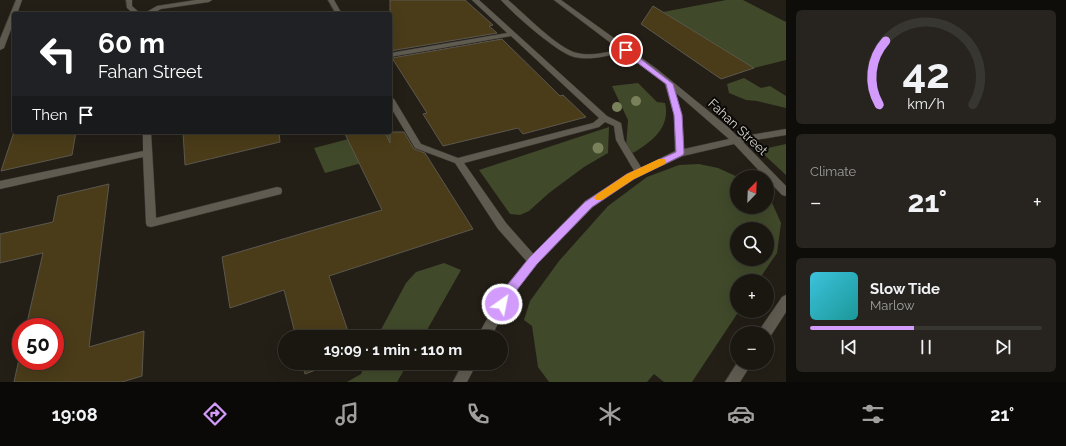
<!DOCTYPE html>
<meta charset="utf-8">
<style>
body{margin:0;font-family:Raleway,sans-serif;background:#27241f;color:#f1f3f6;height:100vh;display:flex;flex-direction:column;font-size:15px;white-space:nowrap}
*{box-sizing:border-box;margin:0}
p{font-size:13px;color:#9f9f9f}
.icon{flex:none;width:22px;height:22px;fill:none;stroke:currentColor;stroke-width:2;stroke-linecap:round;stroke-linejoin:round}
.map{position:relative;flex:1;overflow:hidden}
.sheet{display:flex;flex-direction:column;gap:10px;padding:10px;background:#0e0d09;width:280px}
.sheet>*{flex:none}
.guide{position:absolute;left:12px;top:12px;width:380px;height:122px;border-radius:4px;box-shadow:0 4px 16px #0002,0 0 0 1px #383631;background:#202124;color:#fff;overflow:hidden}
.needle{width:26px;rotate:23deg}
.fabs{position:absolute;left:730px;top:170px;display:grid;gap:8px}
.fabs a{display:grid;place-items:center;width:44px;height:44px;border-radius:50%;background:#1a1711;box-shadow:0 4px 16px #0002,0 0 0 1px #383631;font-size:20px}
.speed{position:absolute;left:12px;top:318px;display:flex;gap:8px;font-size:20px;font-weight:700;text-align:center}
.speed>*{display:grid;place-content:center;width:52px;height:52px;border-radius:50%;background:#1a1711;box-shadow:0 4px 16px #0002,0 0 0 1px #383631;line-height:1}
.speed .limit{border:6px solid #d22;background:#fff;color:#111}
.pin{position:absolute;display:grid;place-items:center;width:34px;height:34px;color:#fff;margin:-17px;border:2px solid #fff;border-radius:50%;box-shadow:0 1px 4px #0007}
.me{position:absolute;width:44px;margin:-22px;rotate:33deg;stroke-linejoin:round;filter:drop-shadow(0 0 3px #0008)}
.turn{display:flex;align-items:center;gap:14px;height:84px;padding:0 20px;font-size:18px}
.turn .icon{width:52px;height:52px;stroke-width:2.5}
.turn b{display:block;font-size:28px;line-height:34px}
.then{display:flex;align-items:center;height:38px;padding:0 20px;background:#0003;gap:8px;font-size:15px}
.big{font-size:30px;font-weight:700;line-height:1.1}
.sheet .widget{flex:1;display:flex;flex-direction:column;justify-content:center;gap:6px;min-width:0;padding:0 14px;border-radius:6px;background:#27241f}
.sheet .dial{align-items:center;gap:0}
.dial svg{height:104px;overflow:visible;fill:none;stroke:#383631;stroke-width:7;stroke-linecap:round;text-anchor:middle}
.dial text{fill:#f1f3f6;stroke:none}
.song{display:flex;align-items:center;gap:12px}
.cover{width:48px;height:48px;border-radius:6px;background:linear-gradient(135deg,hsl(190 70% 55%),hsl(180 70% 35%))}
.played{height:4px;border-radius:2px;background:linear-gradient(90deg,#d39cfc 45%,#383631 45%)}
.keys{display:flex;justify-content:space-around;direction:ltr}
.heat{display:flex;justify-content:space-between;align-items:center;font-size:22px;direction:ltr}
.trip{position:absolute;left:278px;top:330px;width:230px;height:40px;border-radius:20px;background:#1a1711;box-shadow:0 4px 16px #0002,0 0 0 1px #383631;font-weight:700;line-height:40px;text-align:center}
.tab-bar{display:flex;height:64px;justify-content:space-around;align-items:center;background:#0a0907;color:#9f9f9f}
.tab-bar .icon{width:28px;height:28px}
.tab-bar .current{color:#d39cfc}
.tab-bar b{font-size:18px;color:#f1f3f6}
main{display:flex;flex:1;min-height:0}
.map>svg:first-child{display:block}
.green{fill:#40492a;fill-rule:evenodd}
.building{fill:#4a3c19;stroke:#5c584e}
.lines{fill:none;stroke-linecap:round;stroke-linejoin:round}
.lane-casing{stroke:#3c3934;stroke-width:1}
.street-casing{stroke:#3c3934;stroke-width:1}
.secondary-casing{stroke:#3c3934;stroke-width:1}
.lane{fill:#5f5b51;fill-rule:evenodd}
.street{fill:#5f5b51;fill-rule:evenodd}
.secondary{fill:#5f5b51;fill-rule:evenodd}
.tree{fill:#79815b}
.route{fill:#d39cfc;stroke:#8965a4}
.slow{fill:#f59e0b}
.labels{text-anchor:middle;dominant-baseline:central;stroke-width:4;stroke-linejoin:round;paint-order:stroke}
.street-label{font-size:13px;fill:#d6d3ce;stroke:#0b0906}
</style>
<main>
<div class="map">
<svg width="786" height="382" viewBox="0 0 786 382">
<rect width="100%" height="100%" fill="#231f17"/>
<g class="green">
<path d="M 726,0 L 743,0 L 786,22 L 786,60 L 754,68 L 663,12 Z"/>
<path d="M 744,78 L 761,88 L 770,86 L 786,96 L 786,108 L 757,101 L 746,100 L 729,93 L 727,84 Z"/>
<path d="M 638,83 L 657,102 L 665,103 C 671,128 651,142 633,153 L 626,147 L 628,120 L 612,86 Z"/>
<path d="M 609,127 L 608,153 L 584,167 L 549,193 L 529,211 L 520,215 L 510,214 L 479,170 Z"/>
<path d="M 375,132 L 389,132 L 402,152 L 325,173 L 314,148 Z"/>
<path d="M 786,144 L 786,175 L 759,150 Z"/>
<path d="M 699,164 L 718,168 L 738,177 L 737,207 L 767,207 L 767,196 L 770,198 L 781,223 L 777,253 L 758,281 L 737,281 L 737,311 L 739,311 L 692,382 L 664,382 L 654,374 L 647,382 L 549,382 L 538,367 L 532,326 L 524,320 L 530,301 L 559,261 L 608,206 L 647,177 L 679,165 ZM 737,229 L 767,229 L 767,259 L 737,259 Z"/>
<path d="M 444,263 L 461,270 L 423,337 L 377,337 L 406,283 L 416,272 Z"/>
<path d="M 366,363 L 408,363 L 397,382 L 347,382 L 361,374 Z"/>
</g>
<g class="building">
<path d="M 390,0 L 465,0 L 493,25 L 489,26 L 497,33 L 390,51 Z"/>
<path d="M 653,6 L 754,68 L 721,79 L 641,24 Z"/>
<path d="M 502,39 L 560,96 L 563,95 L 586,117 L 523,134 L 518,128 L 443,146 L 423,114 L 427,113 L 392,58 Z"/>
<path d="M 14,132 L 76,132 L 72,155 L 1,171 Z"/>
<path d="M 183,132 L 279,132 L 280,142 L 185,165 Z"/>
<path d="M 344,132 L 385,132 L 390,143 L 390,132 L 404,132 L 414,149 L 425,153 L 473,229 L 329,276 L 350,337 L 296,337 L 284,290 L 230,308 L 222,257 L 382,210 Z"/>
<path d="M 109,184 L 89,347 L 144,331 L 142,376 L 122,382 L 14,382 L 21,350 L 21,361 L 55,361 L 55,327 L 26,327 L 43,253 L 0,263 L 0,234 L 53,222 L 58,196 Z"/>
<path d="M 302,363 L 335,363 L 305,374 Z"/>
</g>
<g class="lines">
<g class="lane-casing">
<path id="lane" d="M 501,0 L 508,0 C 524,13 558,49 577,53 C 592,57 611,51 626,48 L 630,50 L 626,52 C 609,55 591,61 574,57 C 559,54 512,13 501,0 Z"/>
</g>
<g class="street-casing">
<g id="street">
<path d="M 126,0 L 132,0 L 132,6 L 141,14 L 134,14 L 127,8 Z"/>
<path d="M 196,0 L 212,0 L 209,2 L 161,9 L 151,14 L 143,14 L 157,6 Z"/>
<path d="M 328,0 L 334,0 L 342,14 L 336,14 Z"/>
<path d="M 472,0 L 479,0 L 607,116 L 621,123 L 624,140 L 644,172 L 642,174 L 636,174 L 616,140 L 614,126 L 605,122 L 599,127 L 464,163 L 506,223 L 537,258 L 539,261 L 537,264 L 533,266 L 529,264 L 498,229 L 455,163 L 415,148 L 390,106 L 390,97 L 394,99 L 421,144 L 458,158 L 593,123 L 599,118 L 511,36 L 390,57 L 390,53 L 507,33 Z"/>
<path d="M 143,132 L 151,132 L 156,218 L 277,187 L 281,188 L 282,191 L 281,194 L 277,195 L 151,227 L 147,226 L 146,223 L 143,157 L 0,189 L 0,181 L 143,151 Z"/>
</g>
</g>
<g class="secondary-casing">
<g id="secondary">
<path d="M 16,0 L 22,0 L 17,14 L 14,14 L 14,21 L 4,48 L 0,50 L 0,39 Z"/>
<path d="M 554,0 L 561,0 L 657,69 L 728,127 L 738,137 L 786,129 L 786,135 L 743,142 L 786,186 L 786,196 L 782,195 L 734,144 L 683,156 L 633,179 L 593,207 L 537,264 L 513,295 L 491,337 L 477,337 L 505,287 L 529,258 L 585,201 L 627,175 L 675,151 L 674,115 L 665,84 ZM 676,93 L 729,139 L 684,149 L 682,115 Z"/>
<path d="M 786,295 L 786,312 L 770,337 L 767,338 L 767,333 L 759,333 L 760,329 L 782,297 Z"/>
<path d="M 463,363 L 477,363 L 467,382 L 453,382 Z"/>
<path d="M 737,363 L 752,363 L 740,382 L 725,382 Z"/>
</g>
</g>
<use href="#lane" class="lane"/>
<use href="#street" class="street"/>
<use href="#secondary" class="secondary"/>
</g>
<g class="tree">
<circle cx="636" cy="101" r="5"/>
<circle cx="617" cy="107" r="5"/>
<circle cx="598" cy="148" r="5.5"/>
</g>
<path class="route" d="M 623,49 L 628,49 L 673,84 L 682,115 L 684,153 L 683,155 L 634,179 L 592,207 L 537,264 L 513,295 L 506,307 L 502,309 L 498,307 L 496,304 L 505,288 L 529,258 L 585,202 L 627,174 L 676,152 L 674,115 L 666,84 L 623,52 Z"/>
<path class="slow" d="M 659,159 L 665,159 L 666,162 L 665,164 L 634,179 L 602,200 L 596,200 L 594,198 L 596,195 L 627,174 Z"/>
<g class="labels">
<g class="street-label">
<text transform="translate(738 127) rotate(43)">Fahan Street</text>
</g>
</g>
</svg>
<div class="fabs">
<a><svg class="needle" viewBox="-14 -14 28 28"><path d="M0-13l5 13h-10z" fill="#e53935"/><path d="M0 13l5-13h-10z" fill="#9f9f9f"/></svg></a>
<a><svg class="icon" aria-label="search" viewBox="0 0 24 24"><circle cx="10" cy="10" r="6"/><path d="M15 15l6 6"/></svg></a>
<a>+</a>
<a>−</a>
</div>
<div class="speed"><div class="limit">50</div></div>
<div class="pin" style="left:626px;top:50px;background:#d93025"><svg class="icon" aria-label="arrive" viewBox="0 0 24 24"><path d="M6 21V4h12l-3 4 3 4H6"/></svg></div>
<svg class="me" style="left:502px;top:304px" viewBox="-20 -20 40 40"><circle r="17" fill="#d39cfc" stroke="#fff" stroke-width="3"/><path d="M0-11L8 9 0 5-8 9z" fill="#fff"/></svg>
<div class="trip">19:09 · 1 min · 110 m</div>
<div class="guide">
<div class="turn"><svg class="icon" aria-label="left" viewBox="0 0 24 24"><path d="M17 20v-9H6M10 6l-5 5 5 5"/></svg><div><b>60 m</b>Fahan Street</div></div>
<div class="then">Then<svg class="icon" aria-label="arrive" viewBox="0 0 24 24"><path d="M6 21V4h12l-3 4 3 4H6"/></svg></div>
</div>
</div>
<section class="sheet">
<div class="widget dial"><svg viewBox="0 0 100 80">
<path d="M14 69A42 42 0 1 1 86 69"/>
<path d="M14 69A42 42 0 0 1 19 20" stroke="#d39cfc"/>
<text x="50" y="56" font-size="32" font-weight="700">42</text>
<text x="50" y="72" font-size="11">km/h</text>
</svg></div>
<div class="widget"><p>Climate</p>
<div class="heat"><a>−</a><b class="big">21°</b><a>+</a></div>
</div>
<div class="widget">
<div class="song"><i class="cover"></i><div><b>Slow Tide</b><p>Marlow</p></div></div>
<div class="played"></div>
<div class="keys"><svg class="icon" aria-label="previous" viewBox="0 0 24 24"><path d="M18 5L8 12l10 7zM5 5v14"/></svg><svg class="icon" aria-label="pause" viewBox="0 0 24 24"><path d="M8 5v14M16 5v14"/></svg><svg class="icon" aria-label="next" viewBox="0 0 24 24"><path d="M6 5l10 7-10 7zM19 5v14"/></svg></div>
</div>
</section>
</main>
<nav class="tab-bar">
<b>19:08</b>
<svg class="icon current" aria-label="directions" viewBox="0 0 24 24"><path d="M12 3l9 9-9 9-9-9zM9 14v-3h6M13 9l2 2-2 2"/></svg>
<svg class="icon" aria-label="music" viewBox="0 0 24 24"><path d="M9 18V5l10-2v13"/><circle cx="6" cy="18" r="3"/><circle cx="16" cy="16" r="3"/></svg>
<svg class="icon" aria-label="phone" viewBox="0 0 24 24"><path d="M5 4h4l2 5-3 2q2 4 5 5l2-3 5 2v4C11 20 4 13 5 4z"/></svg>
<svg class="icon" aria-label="climate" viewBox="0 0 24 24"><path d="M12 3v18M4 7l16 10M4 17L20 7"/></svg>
<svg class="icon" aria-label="car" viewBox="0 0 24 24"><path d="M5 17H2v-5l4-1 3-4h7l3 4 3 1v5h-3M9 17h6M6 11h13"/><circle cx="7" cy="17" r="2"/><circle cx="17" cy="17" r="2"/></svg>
<svg class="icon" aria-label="filters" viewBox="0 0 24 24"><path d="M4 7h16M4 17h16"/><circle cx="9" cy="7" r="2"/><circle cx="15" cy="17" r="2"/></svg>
<b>21°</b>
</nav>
